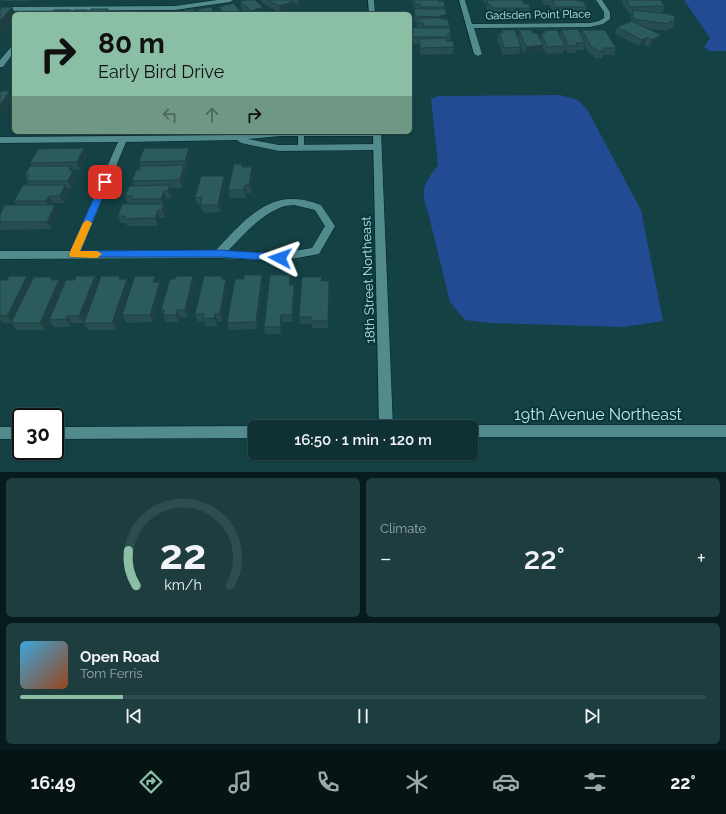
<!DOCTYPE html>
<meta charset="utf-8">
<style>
body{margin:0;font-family:Raleway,sans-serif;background:#1d3d3f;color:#f1f3f6;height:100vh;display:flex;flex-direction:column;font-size:15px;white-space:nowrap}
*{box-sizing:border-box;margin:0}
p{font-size:13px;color:#9ba9ac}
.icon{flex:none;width:22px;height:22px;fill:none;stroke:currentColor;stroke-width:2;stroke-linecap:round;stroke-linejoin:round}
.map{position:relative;height:472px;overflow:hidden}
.panel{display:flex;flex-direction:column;gap:6px;padding:6px;background:#081b1c;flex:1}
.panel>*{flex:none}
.banner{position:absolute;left:12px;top:12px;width:400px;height:122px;border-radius:6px;box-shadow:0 1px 3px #0004,0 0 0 1px #2f4c4e;background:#8abfa5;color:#111;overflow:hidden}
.speed{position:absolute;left:12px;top:408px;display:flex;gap:8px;font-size:20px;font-weight:700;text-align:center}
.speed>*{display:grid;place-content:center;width:52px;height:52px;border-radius:50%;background:#0f3133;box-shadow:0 1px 3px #0004,0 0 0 1px #2f4c4e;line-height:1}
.speed .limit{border:2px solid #111;border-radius:6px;background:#fff;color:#111}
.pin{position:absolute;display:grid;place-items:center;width:34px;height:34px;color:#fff;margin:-17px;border-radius:8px;box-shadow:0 2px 6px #0006}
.me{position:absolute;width:44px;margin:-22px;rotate:274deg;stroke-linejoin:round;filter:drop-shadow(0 0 3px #0008)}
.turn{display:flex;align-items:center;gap:14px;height:84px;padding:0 20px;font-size:18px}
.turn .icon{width:52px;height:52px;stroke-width:2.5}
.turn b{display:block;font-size:28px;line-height:34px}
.lanes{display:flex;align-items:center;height:38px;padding:0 20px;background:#0003;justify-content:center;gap:20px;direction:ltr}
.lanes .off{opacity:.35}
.big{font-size:30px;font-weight:600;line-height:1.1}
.panel .tile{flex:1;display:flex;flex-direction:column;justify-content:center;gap:6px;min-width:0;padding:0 14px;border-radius:6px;background:#1d3d3f}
.panel .dial{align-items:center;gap:0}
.dial svg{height:104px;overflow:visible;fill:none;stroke:#2f4c4e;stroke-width:7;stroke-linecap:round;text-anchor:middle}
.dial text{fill:#f1f3f6;stroke:none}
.song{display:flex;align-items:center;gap:12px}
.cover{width:48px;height:48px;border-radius:6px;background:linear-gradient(135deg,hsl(200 70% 55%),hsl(20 70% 35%))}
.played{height:4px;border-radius:2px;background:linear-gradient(90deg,#8abfa5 15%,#2f4c4e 15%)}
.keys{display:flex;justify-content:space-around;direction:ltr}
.heat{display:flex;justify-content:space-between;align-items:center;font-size:22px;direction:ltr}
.panel .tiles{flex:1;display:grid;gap:6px;grid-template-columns:1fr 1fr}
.tile:last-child{grid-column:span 2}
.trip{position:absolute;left:248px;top:420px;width:230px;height:40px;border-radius:6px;background:#0f3133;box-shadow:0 1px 3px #0004,0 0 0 1px #2f4c4e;font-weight:600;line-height:40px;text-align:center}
.menu{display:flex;height:64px;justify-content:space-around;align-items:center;background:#061414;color:#9ba9ac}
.menu .icon{width:28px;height:28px}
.menu .current{color:#8abfa5}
.menu b{font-size:18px;color:#f1f3f6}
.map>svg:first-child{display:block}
.water{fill:#224b93}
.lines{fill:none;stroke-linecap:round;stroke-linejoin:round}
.service-casing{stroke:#062628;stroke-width:1}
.minor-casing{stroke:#062628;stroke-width:1}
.tertiary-casing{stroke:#062628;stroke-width:1}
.service{fill:#518b8e;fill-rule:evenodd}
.minor{fill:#518b8e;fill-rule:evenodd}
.tertiary{fill:#518b8e;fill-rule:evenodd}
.wall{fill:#264e51}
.shaded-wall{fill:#1f4042}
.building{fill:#2c5b5e;stroke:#1f4042}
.route{fill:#1a73e8;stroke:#114b97}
.slow{fill:#f59e0b}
.labels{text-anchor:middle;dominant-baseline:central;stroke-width:4;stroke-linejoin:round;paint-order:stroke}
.far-street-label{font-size:11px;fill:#c6e3e5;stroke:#06373a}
.street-label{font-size:13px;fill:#c6e3e5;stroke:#06373a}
.near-street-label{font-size:16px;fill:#c6e3e5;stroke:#06373a}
</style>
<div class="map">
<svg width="726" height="472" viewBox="0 0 726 472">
<rect width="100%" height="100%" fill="#144144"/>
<g class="water">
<path d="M 684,0 L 726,0 L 726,51 L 709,51 L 704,47 L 710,38 Z"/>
<path d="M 560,95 L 578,100 L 588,111 L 641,210 L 663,321 L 623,327 L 490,323 L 465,320 L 450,302 L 428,212 C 419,189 425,183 438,165 L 431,99 L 438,96 Z"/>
</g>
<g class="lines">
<g class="service-casing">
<path id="service" d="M 298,132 L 304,133 L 304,148 L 301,150 L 298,148 Z"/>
</g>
<g class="minor-casing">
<g id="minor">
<path d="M 217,0 L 233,0 L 230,2 L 175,10 L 0,11 L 0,7 L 175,6 Z"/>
<path d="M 459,0 L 465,0 L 472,24 L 590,23 L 599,21 L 604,18 L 604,12 L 596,0 L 602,0 L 610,12 L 610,19 L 603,24 L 590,27 L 474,28 L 482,54 L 478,56 L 474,54 Z"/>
<path d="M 14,45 L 14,52 L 3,67 L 0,67 L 0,60 L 12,46 Z"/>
<path d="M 265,132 L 381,133 L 377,136 L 280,136 L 248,139 L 279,145 L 378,144 L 382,147 L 378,150 L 279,151 L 241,143 L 237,140 L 126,142 L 81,251 L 216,250 C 236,229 262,197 294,199 C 303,199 313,202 321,205 L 335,226 L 319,254 L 280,261 L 219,258 L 0,259 L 0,251 L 70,251 L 118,142 L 0,143 L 0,137 L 231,135 ZM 285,206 L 294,205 L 315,210 L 325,226 L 312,248 L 280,253 L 228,251 C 245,233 261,214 285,206 Z"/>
</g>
</g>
<g class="tertiary-casing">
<g id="tertiary">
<path d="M 368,0 L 374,0 L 375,14 L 369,14 Z"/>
<path d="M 373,132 L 381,132 L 393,427 L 379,427 Z"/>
<path d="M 471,425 L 726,425 L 726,437 L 471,437 L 471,427 L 466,427 Z"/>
<path d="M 255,426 L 258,427 L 255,427 L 255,438 L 55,439 L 55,427 Z"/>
<rect x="0" y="427" width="21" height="12"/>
</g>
</g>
<use href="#service" class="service"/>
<use href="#minor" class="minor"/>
<use href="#tertiary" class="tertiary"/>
</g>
<g class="wall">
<path d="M 2,0 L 30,0 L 29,1 L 2,1 Z"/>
<path d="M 261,0 L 309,0 L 299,5 L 292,2 L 292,8 L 280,13 L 262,3 Z"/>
<path d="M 412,0 L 442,0 L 442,1 L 445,7 L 446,19 L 450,26 L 450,28 L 451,34 L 450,41 L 454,47 L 453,54 L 420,55 L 419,44 L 410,44 L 410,33 L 412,33 L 412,28 L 417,28 L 417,23 L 415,23 L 414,16 L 414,5 L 413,5 Z"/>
<path d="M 483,0 L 514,0 L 530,8 L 529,14 L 492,15 L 491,12 L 488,13 L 486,7 L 487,3 L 484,3 Z"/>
<path d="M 542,0 L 579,0 L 578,1 L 587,7 L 585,13 L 554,14 L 550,6 L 551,5 L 544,5 Z"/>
<path d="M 622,0 L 660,0 L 665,6 L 662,13 L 659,13 L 675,22 L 672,29 L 669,28 L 667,31 L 646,28 L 658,42 L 649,47 L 644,44 L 639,46 L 615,34 L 617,27 L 631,22 L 631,16 L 632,13 L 629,13 L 622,4 L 623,1 Z"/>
<path d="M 240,1 L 264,14 L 248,14 L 241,8 Z"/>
<path d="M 219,7 L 242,14 L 221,14 Z"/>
<path d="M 502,30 L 521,47 L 519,54 L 503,55 L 497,40 L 499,33 L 501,33 Z"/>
<path d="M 519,30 L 533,33 L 540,39 L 541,33 L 543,33 L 544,30 L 560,35 L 561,30 L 581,34 L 582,30 L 616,48 L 614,55 L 603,55 L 602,58 L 594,58 L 593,55 L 590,55 L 585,45 L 583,50 L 576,50 L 576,53 L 567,53 L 565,49 L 563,53 L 546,54 L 542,46 L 541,52 L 524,54 L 518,37 Z"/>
<path d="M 84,148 L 87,156 L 80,170 L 73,170 L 76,178 L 71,188 L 67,188 L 69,192 L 64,203 L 53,203 L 52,205 L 59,212 L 51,229 L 0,230 L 0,214 L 16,205 L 14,201 L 28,185 L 26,181 L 27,179 L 25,175 L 32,166 L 30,163 Z"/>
<path d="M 189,148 L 191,155 L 187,169 L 185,169 L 186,172 L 182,188 L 171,188 L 173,193 L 171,198 L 166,198 L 164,204 L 167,211 L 165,218 L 160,218 L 158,226 L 127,226 L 126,223 L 121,223 L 118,216 L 134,204 L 128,204 L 125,196 L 134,186 L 132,181 L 139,170 L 140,166 L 139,162 Z"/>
<path d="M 243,167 L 254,174 L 251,193 L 247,193 L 246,198 L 230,198 L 228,190 Z"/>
<path d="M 224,176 L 226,184 L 220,212 L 203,213 L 200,205 L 198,205 L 195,198 Z"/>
<path d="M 290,275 L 290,285 L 294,285 L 295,292 L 293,322 L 282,322 L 281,334 L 265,334 L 264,327 Z"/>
<path d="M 27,276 L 31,282 L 54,280 L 63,286 L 75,280 L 95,276 L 99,284 L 84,323 L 72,323 L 70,327 L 54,327 L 49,321 L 45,330 L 16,330 L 11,323 L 3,323 L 0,327 L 0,280 L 7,280 Z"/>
<path d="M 222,276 L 223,279 L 228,286 L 222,321 L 217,321 L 217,326 L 206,326 L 204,321 L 198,322 L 195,314 Z"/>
<path d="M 322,277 L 322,281 L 330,288 L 328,328 L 312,328 L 312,324 L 300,324 L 299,317 Z"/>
<path d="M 122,279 L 130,287 L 116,330 L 88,330 L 84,323 Z"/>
<path d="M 157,282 L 160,282 L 163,289 L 153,322 L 126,323 L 122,315 Z"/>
<path d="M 196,283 L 188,317 L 180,317 L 178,322 L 166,322 L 161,310 Z"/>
<path d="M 264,283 L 257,329 L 229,330 L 227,323 Z"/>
</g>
<g class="shaded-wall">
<path d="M 298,0 L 309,0 L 299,5 Z"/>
<path d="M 292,2 L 292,8 L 280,13 L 279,6 Z"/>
<path d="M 12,7 L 16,14 L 14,14 L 14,20 L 1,35 L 0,33 L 0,21 Z"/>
<path d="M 263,7 L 264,14 L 252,14 L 251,11 Z"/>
<path d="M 108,9 L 110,14 L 105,14 Z"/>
<path d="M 447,14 L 446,21 L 436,23 L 437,17 Z"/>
<path d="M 661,35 L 658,42 L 649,47 L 652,40 Z"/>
<path d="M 647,37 L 644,44 L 639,46 L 642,40 Z"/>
<path d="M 543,45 L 541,52 L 524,54 L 526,47 Z"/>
<path d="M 10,91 L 14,98 L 0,117 L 0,105 Z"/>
<path d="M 84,148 L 87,156 L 80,170 L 77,162 Z"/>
<path d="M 189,148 L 191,155 L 187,169 L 185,161 Z"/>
<path d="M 0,151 L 3,156 L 0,161 Z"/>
<path d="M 184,165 L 186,172 L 182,188 L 180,180 Z"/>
<path d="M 71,166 L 76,178 L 71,188 L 68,181 L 69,170 Z"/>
<path d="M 252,167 L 254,174 L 251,193 L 249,185 Z"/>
<path d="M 224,176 L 226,184 L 220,212 L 218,205 Z"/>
<path d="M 65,185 L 69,192 L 64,203 L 60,196 Z"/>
<path d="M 170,185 L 173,193 L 171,198 L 168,191 Z"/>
<path d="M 245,185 L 247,193 L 246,198 L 244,190 Z"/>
<path d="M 164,191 L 166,198 L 164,204 L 167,211 L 165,218 L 162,210 L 164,206 L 161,199 Z"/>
<path d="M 49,196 L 53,203 L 50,208 L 46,201 Z"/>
<path d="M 55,205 L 59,212 L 51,229 L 47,222 Z"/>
<path d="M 158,210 L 160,218 L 158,226 L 155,218 Z"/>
<path d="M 262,275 L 264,283 L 257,329 L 256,322 Z"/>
<path d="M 290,275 L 291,282 L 290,292 L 289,285 Z"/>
<path d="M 27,276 L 32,284 L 13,323 L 7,316 Z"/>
<path d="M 95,276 L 99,284 L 84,323 L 79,316 Z"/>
<path d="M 155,276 L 158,283 L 153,282 Z"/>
<path d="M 193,276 L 196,283 L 188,317 L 185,310 Z"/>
<path d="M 127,279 L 130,287 L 116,330 L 112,323 Z"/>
<path d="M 226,279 L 228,286 L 222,321 L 220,314 Z"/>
<path d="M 59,280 L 64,287 L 49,320 L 49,321 L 45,330 L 40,323 Z"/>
<path d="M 329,281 L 330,288 L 328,328 L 328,321 Z"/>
<path d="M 160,282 L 163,289 L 153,322 L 150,315 Z"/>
<path d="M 294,285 L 295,292 L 293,322 L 292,315 Z"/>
<path d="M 177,310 L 180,317 L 178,322 L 176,315 Z"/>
<path d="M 215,314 L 217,321 L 217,326 L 214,318 Z"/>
<path d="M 281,315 L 282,322 L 281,334 L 280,327 Z"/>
<path d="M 67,316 L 72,323 L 70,327 L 66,319 Z"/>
<path d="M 0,319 L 3,323 L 0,327 Z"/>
</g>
<g class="building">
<path d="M 246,0 L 255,0 L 263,7 L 251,11 L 240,1 Z"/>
<path d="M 267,0 L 289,0 L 292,2 L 279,6 Z"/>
<path d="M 414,0 L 439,0 L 439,2 L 444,1 L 445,7 L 421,7 L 420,4 L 415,4 Z"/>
<path d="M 487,0 L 522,0 L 524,4 L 529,4 L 530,8 L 493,8 L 492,6 L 489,6 Z"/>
<path d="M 552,0 L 576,0 L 577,1 L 583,1 L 587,7 L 556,7 Z"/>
<path d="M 626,0 L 660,0 L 665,6 L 631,7 Z"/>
<path d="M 234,3 L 242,14 L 224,14 L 219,7 Z"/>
<path d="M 0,7 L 12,7 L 0,21 Z"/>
<path d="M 212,7 L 213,11 L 216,11 L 217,14 L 200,14 L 198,9 Z"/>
<path d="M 91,9 L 108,9 L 105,14 L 51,14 L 54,10 L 71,10 L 69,12 L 72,12 L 74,10 L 87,10 L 86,12 L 89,12 Z"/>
<path d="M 194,9 L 194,14 L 179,14 L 184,14 L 184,10 Z"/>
<path d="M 414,9 L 445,9 L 447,14 L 437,17 L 415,16 Z"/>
<path d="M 633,10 L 669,14 L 674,16 L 675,22 L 670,21 L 670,24 L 633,19 Z"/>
<path d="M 116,11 L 132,11 L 131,14 L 115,14 Z"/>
<path d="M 153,11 L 151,14 L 135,14 L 136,13 Z"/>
<path d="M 158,11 L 172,12 L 171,14 L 157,14 Z"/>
<path d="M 423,18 L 440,18 L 448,20 L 450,26 L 424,26 L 423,23 L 418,23 L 418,19 Z"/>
<path d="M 632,21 L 661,35 L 652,40 L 647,37 L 642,40 L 617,27 Z"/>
<path d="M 412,28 L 450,28 L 451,34 L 448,34 L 448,37 L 410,37 L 410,33 L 413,33 Z"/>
<path d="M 578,29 L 585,43 L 576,43 L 578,46 L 569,46 L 561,30 Z"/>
<path d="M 502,30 L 515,30 L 521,47 L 504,48 L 499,33 L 503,33 Z"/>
<path d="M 519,30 L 532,30 L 533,33 L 537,33 L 543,45 L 526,47 Z"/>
<path d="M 544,30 L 557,30 L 565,46 L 547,47 L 541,33 L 545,33 Z"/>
<path d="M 582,30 L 605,30 L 616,48 L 603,48 L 605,51 L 597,51 L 595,48 L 592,48 Z"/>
<path d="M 446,38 L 446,41 L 453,41 L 454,47 L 421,48 L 419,39 Z"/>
<path d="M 1,91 L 10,91 L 0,105 L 0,92 Z"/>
<path d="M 84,148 L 77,162 L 30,163 L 38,149 Z"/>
<path d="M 144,148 L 189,148 L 185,161 L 139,162 Z"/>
<path d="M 234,164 L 242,164 L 242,167 L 252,167 L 249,185 L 245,185 L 244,190 L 228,190 Z"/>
<path d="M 184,165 L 180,180 L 132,181 L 136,170 L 139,170 L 141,166 Z"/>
<path d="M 30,166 L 71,166 L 69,170 L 73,170 L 68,181 L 26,181 L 29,175 L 25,175 Z"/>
<path d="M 201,176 L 224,176 L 218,205 L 200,205 L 202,197 L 195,198 Z"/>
<path d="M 23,185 L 65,185 L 60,196 L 49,196 L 46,201 L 14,201 Z"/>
<path d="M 170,185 L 168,191 L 164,191 L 161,199 L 131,199 L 133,196 L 125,196 L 129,186 Z"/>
<path d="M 122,204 L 164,204 L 162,210 L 158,210 L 155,218 L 124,219 L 125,216 L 118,216 Z"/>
<path d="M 5,205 L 55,205 L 47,222 L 0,222 L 0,214 Z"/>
<path d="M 244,275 L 262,275 L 256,322 L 227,323 L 235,279 L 244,279 Z"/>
<path d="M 270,275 L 290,275 L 289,285 L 294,285 L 292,315 L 281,315 L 280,327 L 264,327 Z"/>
<path d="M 9,276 L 27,276 L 7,316 L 0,315 L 0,280 L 7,280 Z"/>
<path d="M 76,276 L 95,276 L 79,316 L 67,316 L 66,319 L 49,320 L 66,280 L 75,280 Z"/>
<path d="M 101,276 L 120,276 L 119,279 L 127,279 L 112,323 L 84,323 Z"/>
<path d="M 135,276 L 155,276 L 153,282 L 160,282 L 150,315 L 122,315 Z"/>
<path d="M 176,276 L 193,276 L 185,310 L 177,310 L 176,315 L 163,315 L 165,310 L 161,310 L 170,279 L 175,279 Z"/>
<path d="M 204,276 L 222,276 L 221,279 L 226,279 L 220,314 L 215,314 L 214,318 L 203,319 L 204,314 L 195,314 Z"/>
<path d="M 34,277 L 52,277 L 51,280 L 59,280 L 40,323 L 11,323 Z"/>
<path d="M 302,277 L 322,277 L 321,281 L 329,281 L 328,321 L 311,321 L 312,317 L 299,317 Z"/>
</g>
<path class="route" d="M 105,179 L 109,182 L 80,251 L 219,250 L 280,254 L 285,258 L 280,261 L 219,257 L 70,257 L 69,254 L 101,182 Z"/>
<path class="slow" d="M 87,220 L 92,223 L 80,251 L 97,251 L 102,254 L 97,258 L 70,257 L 69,254 L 83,223 Z"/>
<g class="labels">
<g class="far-street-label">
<text transform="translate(538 15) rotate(-1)">Gadsden Point Place</text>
</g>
<g class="street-label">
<text transform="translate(368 280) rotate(-92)">18th Street Northeast</text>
</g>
<g class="near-street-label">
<text x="598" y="414">19th Avenue Northeast</text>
</g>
</g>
</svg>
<div class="speed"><div class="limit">30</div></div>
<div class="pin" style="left:105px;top:182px;background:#d93025"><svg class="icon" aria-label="arrive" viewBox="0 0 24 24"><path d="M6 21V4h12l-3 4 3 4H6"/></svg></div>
<svg class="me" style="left:280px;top:258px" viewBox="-20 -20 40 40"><path d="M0-17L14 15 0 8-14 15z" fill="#1a73e8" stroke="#fff" stroke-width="4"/></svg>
<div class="trip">16:50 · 1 min · 120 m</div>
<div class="banner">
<div class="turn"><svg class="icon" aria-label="right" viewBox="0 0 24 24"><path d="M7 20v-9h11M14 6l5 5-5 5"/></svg><div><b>80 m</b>Early Bird Drive</div></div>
<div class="lanes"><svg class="icon off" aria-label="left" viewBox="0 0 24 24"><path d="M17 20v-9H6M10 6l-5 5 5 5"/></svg><svg class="icon off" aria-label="ahead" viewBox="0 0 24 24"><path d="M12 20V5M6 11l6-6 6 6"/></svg><svg class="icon" aria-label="right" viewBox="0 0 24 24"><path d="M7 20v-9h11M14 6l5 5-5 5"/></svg></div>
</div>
</div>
<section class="panel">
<div class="tiles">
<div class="tile dial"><svg viewBox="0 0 100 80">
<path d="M14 69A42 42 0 1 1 86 69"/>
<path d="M14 69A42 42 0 0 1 8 42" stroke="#8abfa5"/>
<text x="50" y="56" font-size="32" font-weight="700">22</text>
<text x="50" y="72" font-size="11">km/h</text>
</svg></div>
<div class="tile"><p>Climate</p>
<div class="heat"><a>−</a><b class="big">22°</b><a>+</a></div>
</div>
<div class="tile">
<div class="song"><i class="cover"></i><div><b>Open Road</b><p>Tom Ferris</p></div></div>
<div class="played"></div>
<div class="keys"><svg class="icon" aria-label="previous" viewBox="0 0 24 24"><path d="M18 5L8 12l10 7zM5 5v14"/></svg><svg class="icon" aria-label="pause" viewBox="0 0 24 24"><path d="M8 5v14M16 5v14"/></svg><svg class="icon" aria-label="next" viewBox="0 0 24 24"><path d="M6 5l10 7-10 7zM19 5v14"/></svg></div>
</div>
</div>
</section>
<nav class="menu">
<b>16:49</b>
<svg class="icon current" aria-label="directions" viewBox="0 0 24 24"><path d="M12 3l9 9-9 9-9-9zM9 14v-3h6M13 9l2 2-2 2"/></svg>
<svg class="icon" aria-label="music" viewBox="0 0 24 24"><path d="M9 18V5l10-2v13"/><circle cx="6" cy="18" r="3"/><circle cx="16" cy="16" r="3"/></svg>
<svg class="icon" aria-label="phone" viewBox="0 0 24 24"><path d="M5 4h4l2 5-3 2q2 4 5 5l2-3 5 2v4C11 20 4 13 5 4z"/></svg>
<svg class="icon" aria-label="climate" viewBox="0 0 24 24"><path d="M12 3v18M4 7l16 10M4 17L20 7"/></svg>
<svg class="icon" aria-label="car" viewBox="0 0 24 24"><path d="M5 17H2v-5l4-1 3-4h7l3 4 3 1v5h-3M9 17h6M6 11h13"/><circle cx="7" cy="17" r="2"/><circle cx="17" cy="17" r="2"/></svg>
<svg class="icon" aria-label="filters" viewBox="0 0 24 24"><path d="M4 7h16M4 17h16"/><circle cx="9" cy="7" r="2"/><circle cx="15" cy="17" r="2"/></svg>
<b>22°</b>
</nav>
